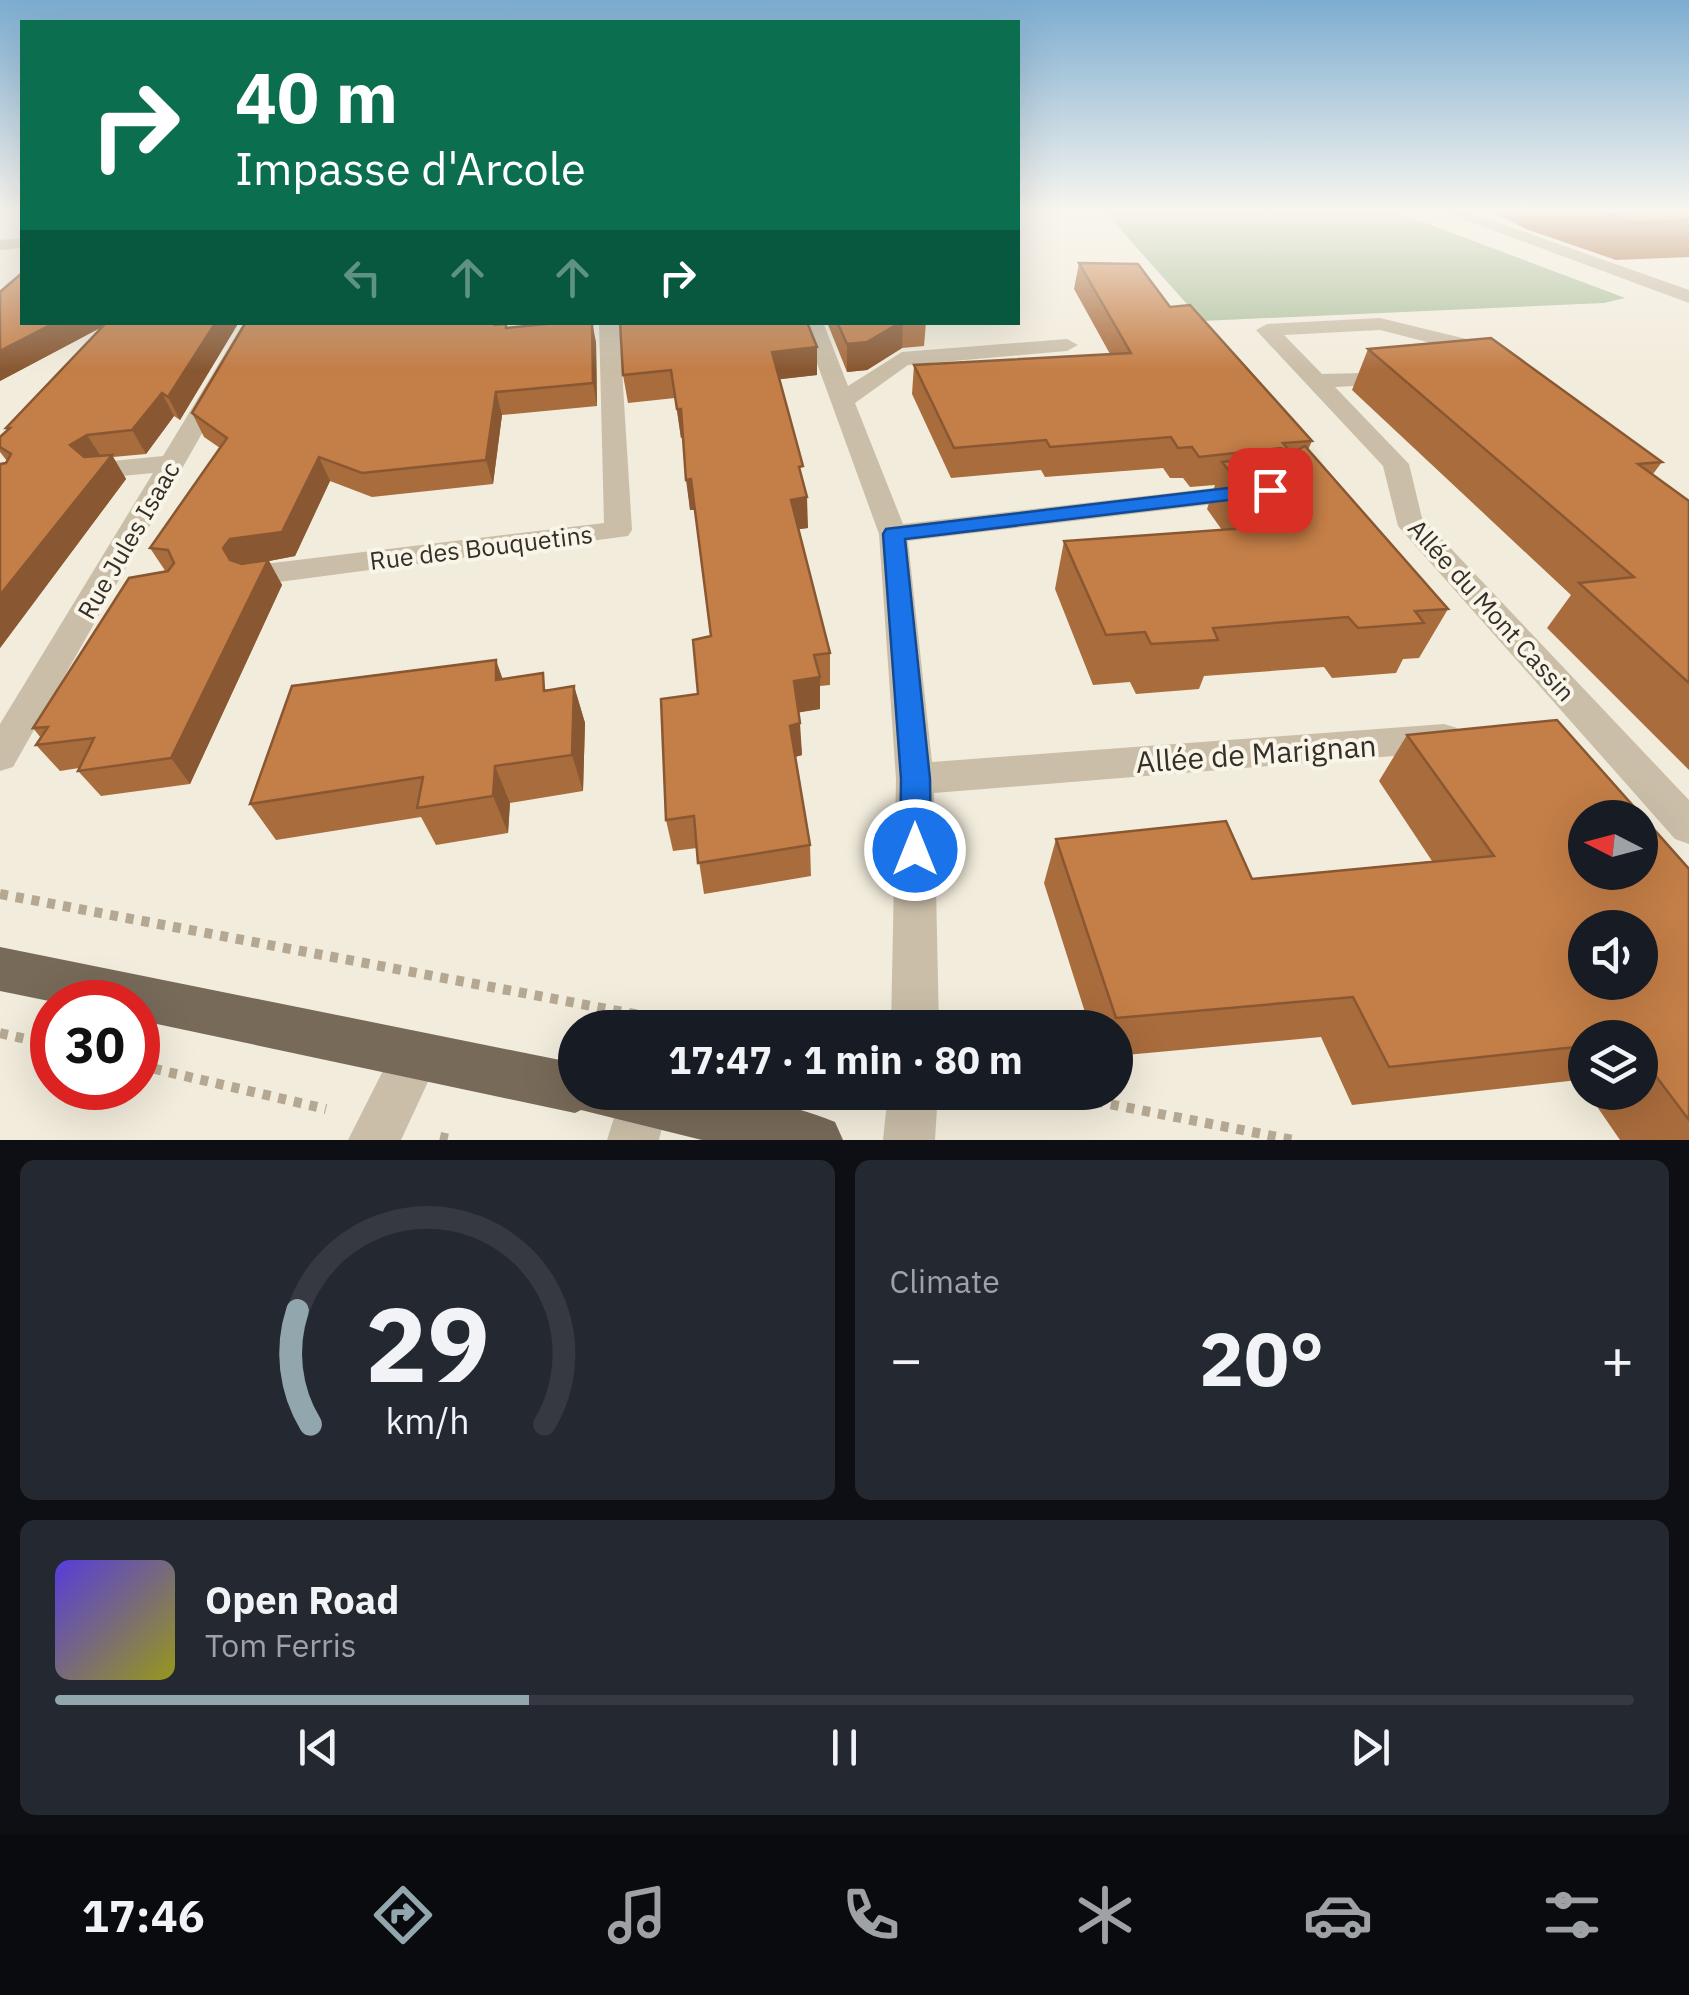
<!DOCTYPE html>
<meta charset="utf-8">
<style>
body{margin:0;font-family:"IBM Plex Sans",sans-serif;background:#242831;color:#f1f3f6;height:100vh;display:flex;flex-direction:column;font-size:38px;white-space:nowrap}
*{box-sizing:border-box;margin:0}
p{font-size:32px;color:#9ea1a6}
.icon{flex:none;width:55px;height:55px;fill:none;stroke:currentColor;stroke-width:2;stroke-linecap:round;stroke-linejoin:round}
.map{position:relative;height:1140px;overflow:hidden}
.drawer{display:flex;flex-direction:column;gap:20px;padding:20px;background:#0d0f14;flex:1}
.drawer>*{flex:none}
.guide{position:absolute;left:20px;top:20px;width:1000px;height:305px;border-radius:0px;box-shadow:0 10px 40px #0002;background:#0b6e4f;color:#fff;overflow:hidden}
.needle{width:65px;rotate:276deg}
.buttons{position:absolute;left:1568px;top:800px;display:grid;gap:20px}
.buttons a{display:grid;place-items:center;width:90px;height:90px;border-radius:50%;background:#171b24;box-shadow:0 10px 40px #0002;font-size:50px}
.speed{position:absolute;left:30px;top:980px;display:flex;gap:20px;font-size:50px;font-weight:700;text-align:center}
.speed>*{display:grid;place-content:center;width:130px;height:130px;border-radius:50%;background:#171b24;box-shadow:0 10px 40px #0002;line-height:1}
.speed .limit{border:15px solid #d22;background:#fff;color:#111}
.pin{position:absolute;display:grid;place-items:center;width:85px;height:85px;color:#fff;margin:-42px;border-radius:20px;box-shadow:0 5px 15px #0006}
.me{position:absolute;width:110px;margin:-55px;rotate:0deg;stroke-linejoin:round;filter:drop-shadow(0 0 8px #0008)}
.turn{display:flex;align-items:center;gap:35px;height:210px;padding:0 50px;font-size:45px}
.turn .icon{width:130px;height:130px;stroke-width:2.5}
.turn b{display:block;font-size:70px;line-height:85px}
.lanes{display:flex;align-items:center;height:95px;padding:0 50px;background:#0003;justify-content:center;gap:50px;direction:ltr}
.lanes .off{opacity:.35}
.big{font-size:75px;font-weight:700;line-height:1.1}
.drawer .tile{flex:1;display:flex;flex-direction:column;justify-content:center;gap:15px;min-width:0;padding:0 35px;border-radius:15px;background:#242831}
.drawer .dial{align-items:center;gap:0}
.dial svg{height:260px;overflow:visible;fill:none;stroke:#363941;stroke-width:7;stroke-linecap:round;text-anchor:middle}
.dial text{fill:#f1f3f6;stroke:none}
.song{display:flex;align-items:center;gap:30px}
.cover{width:120px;height:120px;border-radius:15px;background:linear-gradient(135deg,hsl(250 70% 55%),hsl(60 70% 35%))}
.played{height:10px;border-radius:5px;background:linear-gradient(90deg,#92a6ae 30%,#363941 30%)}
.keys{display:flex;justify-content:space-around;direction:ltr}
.heat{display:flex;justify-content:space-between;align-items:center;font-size:55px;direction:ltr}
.drawer .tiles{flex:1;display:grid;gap:20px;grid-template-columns:1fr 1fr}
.tile:last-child{grid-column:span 2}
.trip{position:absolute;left:558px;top:1010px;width:575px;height:100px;border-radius:50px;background:#171b24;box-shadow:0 10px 40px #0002;font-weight:700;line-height:100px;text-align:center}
.tab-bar{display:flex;height:160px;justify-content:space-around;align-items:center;background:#090b0e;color:#9ea1a6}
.tab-bar .icon{width:70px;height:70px}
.tab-bar .on{color:#92a6ae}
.tab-bar b{font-size:45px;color:#f1f3f6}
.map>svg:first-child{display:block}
.green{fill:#adc09c}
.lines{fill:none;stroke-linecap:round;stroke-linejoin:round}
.path{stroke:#b5a892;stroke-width:10;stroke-dasharray:8 8;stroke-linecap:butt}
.minor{fill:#cabea8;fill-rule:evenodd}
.major{fill:#786a59;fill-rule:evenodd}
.wall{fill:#a96c3d}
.shaded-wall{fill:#895832}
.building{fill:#c47e47;stroke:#895832;stroke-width:2.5;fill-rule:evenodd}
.route{fill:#1a73e8;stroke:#114b97;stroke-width:2.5}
.labels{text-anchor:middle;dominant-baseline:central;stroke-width:8;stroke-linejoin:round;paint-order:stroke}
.street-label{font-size:25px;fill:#362f28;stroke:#f9f5e8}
.near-street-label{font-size:30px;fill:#362f28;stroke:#f9f5e8}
</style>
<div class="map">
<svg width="1689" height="1140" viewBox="0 0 1689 1140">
<rect width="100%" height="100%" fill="#f2ecdc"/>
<path class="green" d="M 1104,211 L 1394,211 L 1625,298 L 1604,303 L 1202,321 Z"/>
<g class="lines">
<g class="path">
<path d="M 0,894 L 708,1028"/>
<path d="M 0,1033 L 52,1045"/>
<path d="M 138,1065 L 326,1109"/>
<path d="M 1048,1092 L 1293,1140"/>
<path d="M 440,1137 L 454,1140"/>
</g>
<g class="minor">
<path d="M 1441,211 L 1465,211 L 1689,290 L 1689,303 Z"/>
<path d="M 22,238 L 22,248 L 0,250 L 0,240 Z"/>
<path d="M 1380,318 L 1483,343 L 1486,348 L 1483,353 L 1447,356 L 1447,347 L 1380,330 L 1284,335 L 1322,374 L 1402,372 L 1405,377 L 1394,384 L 1335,387 L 1409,464 L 1422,518 L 1689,800 L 1689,844 L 1675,839 L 1398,526 L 1383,466 L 1256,330 L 1267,324 Z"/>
<path d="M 244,322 L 265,322 L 13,767 L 0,771 L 0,724 L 153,473 L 102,478 L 89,470 L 102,462 L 163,456 Z"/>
<path d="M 599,322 L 619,322 L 632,530 L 628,536 L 256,585 L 245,582 L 241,575 L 245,568 L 256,565 L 604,523 Z"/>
<path d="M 802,322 L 823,322 L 848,386 L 902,352 L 1067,339 L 1078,345 L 1067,351 L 908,365 L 855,403 L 903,524 L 1248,484 L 1262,492 L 1248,500 L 908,541 L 932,762 L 1444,724 L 1457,728 L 1462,738 L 1457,748 L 1444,752 L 934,793 L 939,1028 L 891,1028 L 896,779 L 879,534 Z"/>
<path d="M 416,1032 L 433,1039 L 440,1056 L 401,1140 L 348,1140 L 399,1039 Z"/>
<path d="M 622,1092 L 664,1092 L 668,1102 L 659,1140 L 607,1140 Z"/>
<path d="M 888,1092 L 938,1092 L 935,1140 L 883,1140 Z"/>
</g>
<path class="major" d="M 0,947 L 575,1063 L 575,1092 C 662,1092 753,1088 835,1122 L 843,1140 L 702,1140 L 581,1110 L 575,1113 L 138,1020 L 138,1002 L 54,1002 L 0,991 Z"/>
</g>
<g class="wall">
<path d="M 1490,211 L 1689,211 L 1689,257 L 1616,260 L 1526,229 Z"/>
<path d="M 1079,263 L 1170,307 L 1312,441 L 1308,450 L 1448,609 L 1419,658 L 1403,659 L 1396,673 L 1332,678 L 1324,667 L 1204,676 L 1199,689 L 1136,694 L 1130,682 L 1093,685 L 1055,589 L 1064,541 L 1222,530 L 1207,509 L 1215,485 L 1190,487 L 1183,478 L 1170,478 L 1163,468 L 1045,477 L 1041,470 L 951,478 L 912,394 L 914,365 L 1110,354 L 1074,289 Z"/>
<path d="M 22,322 L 239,322 L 180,420 L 174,416 L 146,454 L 113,457 L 126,479 L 0,648 L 0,464 L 7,461 L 0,452 L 0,437 L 7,430 L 6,428 L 104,326 L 0,381 Z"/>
<path d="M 246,322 L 505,322 L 507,328 L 596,342 L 597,406 L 502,415 L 493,484 L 372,497 L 330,481 L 295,556 L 269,561 L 282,585 L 190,784 L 101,796 L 78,771 L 79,768 L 60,771 L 36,745 L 41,738 L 33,728 L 166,572 L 150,548 L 220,448 L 204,437 L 192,413 Z"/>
<path d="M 827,322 L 926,322 L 924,346 L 902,348 L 867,370 L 847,372 Z"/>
<path d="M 817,347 L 817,375 L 779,379 L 804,487 L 808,528 L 799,529 L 830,653 L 830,685 L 820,686 L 820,709 L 798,712 L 802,755 L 795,757 L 810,845 L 811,876 L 704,894 L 697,848 L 673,851 L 666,820 L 711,636 L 695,510 L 690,510 L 683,438 L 681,438 L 675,398 L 628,403 L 623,375 Z"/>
<path d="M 1368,349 L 1662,462 L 1653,474 L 1689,501 L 1689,770 L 1547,628 L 1571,595 L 1352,390 Z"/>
<path d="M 503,679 L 549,690 L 574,686 L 585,723 L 583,791 L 510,803 L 508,833 L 436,845 L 421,817 L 276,840 L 250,804 Z"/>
<path d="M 1407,735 L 1689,869 L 1689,1140 L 1620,1140 L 1587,1092 L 1640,1092 L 1640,1038 L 1585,1038 L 1585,1090 L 1578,1080 L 1352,1105 L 1321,1037 L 1115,1056 L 1115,1028 L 1090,1028 L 1044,883 L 1056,839 L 1252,879 L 1432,861 L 1379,781 Z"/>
</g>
<g class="shaded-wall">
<path d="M 56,322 L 111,322 L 0,381 L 0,351 Z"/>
<path d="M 216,322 L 239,322 L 180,420 L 168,397 Z"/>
<path d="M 592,322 L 596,342 L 597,406 L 593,383 Z"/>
<path d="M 901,322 L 903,322 L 902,348 L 867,370 L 847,372 L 847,344 Z"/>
<path d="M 817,347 L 817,375 L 774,380 L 772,352 Z"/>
<path d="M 496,392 L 502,415 L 493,484 L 486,460 Z"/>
<path d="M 162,393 L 174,416 L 146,454 L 132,430 Z"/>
<path d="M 677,409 L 681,409 L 685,438 L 681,438 Z"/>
<path d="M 87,435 L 102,458 L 85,469 L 70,445 Z"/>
<path d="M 112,455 L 126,479 L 0,648 L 0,595 Z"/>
<path d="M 319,457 L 330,481 L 295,556 L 269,561 L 282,585 L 190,784 L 171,758 L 223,548 L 230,539 Z"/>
<path d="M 691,479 L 695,510 L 690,510 L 686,480 Z"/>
<path d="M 807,497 L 808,528 L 793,530 L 791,500 Z"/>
<path d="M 496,660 L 509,697 L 496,680 Z"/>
<path d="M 820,677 L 820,709 L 796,713 L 794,681 Z"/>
<path d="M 574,686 L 585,723 L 583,791 L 572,755 Z"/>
<path d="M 800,723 L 802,755 L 791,758 L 790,726 Z"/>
<path d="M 495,766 L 510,803 L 508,833 L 493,796 Z"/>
</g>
<g class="building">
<path d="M 1600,211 L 1689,211 L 1689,220 L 1637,223 Z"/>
<path d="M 1079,263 L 1138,264 L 1170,307 L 1190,305 L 1312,441 L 1283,443 L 1290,452 L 1281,448 L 1199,457 L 1192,447 L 1178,448 L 1171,437 L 1050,447 L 1046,440 L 954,448 L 914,365 L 1131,353 Z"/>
<path d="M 22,273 L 22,322 L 56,322 L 0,351 L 0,292 Z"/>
<path d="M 107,322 L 216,322 L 168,397 L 162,393 L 132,430 L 87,435 L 70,445 L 84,457 L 112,455 L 0,595 L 0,464 L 6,463 L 11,454 L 0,447 L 0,437 L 10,428 L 6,428 Z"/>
<path d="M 246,322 L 495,322 L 495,325 L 506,324 L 506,328 L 566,322 L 592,322 L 593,383 L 496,392 L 486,460 L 362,473 L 319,457 L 282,532 L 230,539 L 223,548 L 230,560 L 242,564 L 268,560 L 171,758 L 78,771 L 94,738 L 36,745 L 48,727 L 33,728 L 129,578 L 168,571 L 174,563 L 168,550 L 150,548 L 227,438 L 192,413 Z"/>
<path d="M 620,322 L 807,322 L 817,347 L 772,352 L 803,466 L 799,467 L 807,497 L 791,500 L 830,653 L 814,655 L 820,677 L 794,681 L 800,723 L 790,726 L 810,845 L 698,863 L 694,816 L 666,820 L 661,699 L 698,694 L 693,640 L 711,636 L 691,479 L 686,480 L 681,409 L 677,409 L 671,370 L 623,375 Z"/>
<path d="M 837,322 L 901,322 L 867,342 L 847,344 Z"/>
<path d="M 1491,338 L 1662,462 L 1638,464 L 1689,501 L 1689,683 L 1579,583 L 1634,577 L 1368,349 Z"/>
<path d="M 1305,446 L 1448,609 L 1415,611 L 1424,623 L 1358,628 L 1348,617 L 1213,628 L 1218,640 L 1151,644 L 1145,632 L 1106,635 L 1064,541 L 1275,526 L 1222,462 L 1288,455 Z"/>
<path d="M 496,660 L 496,680 L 543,673 L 544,691 L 574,686 L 572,755 L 495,766 L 493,796 L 417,808 L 423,777 L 250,804 L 292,686 Z"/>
<path d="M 1557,720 L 1689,869 L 1689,1120 L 1640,1055 L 1640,1038 L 1585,1038 L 1585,1046 L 1389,1067 L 1353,997 L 1116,1018 L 1056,839 L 1226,821 L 1252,879 L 1494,856 L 1407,735 ZM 1585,818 L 1640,818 L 1640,872 L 1585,872 ZM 1585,928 L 1640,928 L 1640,982 L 1585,982 Z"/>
</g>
<linearGradient id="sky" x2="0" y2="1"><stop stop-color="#7cadd1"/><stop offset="0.57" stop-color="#f9f6ef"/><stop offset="1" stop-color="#f9f6ef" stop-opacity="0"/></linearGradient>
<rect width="1689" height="370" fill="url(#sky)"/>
<path class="route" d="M 1270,483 L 1278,485 L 1278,494 L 905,539 L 930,779 L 931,850 L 926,860 L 915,864 L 904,860 L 900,850 L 901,779 L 883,534 L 886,529 Z"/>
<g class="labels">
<g class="street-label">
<text transform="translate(128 540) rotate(-60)">Rue Jules Isaac</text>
<text transform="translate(481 547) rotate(-7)">Rue des Bouquetins</text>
<text transform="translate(1492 610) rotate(48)">Allée du Mont Cassin</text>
</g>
<g class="near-street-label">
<text transform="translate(1256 753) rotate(-4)">Allée de Marignan</text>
</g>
</g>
</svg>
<div class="buttons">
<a><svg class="needle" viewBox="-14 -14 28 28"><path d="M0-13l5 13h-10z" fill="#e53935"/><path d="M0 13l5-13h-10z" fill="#9ea1a6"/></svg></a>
<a><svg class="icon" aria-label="sound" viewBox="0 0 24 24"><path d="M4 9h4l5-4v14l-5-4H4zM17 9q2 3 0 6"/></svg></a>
<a><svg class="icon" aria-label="layers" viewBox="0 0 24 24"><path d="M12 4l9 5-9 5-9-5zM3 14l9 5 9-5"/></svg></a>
</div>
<div class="speed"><div class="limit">30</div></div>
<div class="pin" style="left:1270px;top:490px;background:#d93025"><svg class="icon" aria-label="arrive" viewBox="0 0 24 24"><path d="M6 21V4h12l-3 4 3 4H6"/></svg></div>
<svg class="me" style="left:915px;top:850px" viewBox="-20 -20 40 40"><circle r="17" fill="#1a73e8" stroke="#fff" stroke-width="3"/><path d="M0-11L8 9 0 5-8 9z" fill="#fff"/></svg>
<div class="trip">17:47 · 1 min · 80 m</div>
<div class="guide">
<div class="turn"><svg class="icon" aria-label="right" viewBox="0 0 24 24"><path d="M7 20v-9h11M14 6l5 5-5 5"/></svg><div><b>40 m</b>Impasse d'Arcole</div></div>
<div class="lanes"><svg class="icon off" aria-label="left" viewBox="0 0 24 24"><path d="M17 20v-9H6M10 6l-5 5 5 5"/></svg><svg class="icon off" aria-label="ahead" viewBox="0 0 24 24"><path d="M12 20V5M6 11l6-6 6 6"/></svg><svg class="icon off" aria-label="ahead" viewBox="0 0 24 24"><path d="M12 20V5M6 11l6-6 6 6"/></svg><svg class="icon" aria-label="right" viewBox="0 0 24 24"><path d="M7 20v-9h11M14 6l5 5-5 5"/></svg></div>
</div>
</div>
<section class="drawer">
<div class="tiles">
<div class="tile dial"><svg viewBox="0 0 100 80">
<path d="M14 69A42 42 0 1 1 86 69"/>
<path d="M14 69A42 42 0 0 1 10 34" stroke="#92a6ae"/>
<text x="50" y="56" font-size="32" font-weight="700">29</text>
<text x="50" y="72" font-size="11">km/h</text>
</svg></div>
<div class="tile"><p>Climate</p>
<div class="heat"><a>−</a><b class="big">20°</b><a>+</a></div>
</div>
<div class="tile">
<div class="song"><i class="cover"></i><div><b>Open Road</b><p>Tom Ferris</p></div></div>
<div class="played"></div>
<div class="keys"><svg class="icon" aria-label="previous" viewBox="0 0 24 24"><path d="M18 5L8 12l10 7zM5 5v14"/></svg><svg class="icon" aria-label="pause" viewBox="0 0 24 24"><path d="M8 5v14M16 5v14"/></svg><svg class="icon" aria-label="next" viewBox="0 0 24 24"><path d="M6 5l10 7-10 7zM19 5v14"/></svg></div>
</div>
</div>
</section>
<nav class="tab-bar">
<b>17:46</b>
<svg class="icon on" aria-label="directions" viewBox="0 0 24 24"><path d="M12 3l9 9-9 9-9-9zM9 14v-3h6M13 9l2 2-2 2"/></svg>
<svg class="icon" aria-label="music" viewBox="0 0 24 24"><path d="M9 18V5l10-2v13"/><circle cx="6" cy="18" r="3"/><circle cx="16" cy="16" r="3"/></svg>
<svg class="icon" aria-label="phone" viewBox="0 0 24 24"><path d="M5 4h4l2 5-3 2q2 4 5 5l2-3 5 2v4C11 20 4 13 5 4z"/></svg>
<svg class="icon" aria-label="climate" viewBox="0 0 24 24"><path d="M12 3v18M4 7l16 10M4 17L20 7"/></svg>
<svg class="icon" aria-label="car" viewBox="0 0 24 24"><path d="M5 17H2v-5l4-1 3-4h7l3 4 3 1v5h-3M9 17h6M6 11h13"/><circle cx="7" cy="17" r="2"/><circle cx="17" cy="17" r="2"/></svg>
<svg class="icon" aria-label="filters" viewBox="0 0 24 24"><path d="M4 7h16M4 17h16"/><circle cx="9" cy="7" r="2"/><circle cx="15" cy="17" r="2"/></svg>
</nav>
